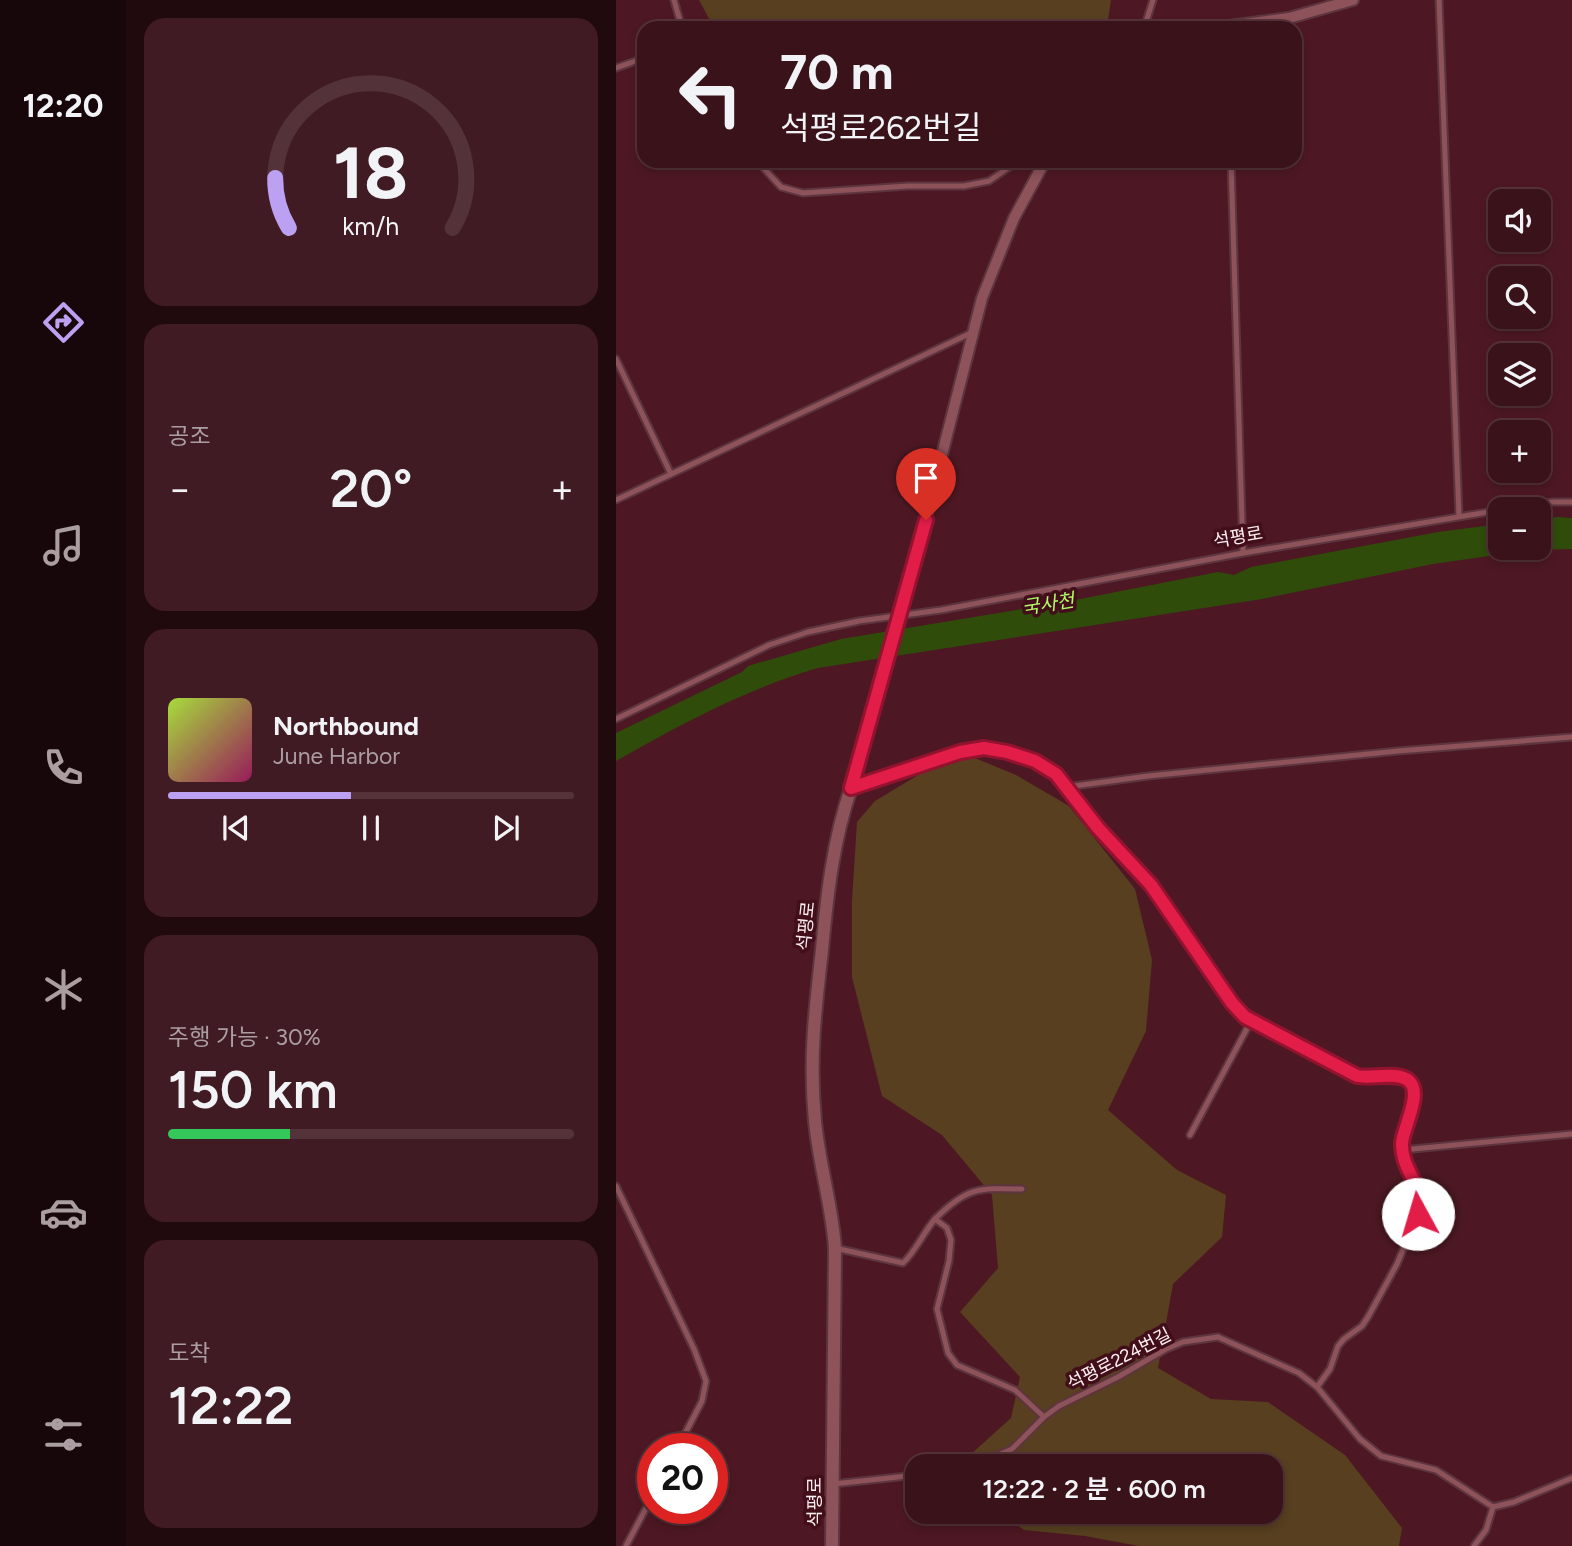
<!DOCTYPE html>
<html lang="ko">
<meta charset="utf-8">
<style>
body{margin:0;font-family:Figtree,"Noto Sans KR",sans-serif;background:#411b23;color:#f1f3f6;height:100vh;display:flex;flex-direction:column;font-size:26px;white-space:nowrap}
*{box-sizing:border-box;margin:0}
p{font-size:23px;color:#ab9ea2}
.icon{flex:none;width:38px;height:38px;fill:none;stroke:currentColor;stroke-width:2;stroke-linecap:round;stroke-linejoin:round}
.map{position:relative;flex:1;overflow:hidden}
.sheet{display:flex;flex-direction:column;gap:18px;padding:18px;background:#200a0e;width:490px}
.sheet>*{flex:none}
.banner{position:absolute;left:21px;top:21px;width:665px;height:147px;border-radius:21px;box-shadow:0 4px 10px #0003,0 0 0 2px #543239;background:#3a121a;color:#f1f3f6;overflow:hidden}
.buttons{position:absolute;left:872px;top:189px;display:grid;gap:14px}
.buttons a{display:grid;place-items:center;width:63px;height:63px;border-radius:14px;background:#3a121a;box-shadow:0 4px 10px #0003,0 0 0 2px #543239;font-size:35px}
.speed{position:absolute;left:21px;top:1433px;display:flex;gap:14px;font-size:35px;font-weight:700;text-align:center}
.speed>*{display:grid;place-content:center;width:91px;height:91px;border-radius:50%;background:#3a121a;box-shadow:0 4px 10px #0003,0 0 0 2px #543239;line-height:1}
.speed .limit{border:10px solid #d22;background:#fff;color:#111}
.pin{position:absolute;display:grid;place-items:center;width:60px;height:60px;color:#fff;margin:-72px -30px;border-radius:50% 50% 50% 0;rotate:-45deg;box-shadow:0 0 7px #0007}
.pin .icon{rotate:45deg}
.me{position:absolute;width:77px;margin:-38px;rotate:354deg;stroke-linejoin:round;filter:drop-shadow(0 0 5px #0008)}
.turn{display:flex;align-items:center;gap:24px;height:147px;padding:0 28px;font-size:32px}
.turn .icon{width:91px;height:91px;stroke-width:2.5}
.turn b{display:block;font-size:49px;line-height:60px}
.big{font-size:52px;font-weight:600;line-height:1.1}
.sheet .card{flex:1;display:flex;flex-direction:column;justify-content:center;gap:10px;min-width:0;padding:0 24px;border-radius:21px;background:#411b23}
.sheet .dial{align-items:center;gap:0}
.dial svg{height:182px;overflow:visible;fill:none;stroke:#543239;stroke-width:7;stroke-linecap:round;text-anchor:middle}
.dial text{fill:#f1f3f6;stroke:none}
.song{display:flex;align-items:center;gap:21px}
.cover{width:84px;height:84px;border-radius:10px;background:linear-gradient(135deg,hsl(80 70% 55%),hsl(330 70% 35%))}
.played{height:7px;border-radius:4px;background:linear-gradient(90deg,#bca0f2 45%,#543239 45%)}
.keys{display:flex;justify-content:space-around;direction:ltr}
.heat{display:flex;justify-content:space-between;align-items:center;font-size:38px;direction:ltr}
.charge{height:10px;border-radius:5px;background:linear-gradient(90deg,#34c759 30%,#543239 0)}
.trip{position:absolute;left:289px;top:1454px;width:378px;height:70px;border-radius:21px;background:#3a121a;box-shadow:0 4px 10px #0003,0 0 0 2px #543239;font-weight:600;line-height:70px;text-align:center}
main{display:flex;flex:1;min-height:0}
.menu{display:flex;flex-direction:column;width:126px;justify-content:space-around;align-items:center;background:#17070a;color:#ab9ea2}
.menu .icon{width:49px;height:49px}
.menu .active{color:#bca0f2}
.menu b{font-size:32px;color:#f1f3f6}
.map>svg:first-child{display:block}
.green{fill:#573f1f}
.water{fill:#2f4c0b}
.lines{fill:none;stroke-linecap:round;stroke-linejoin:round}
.service-casing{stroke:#5d353e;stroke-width:9}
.minor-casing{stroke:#5d353e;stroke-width:14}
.tertiary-casing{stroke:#5d353e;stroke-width:16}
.service{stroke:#8d525a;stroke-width:5}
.minor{stroke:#8d525a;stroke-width:10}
.tertiary{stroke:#8d525a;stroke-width:12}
.route-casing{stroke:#92132f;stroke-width:18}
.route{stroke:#e11d48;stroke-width:12}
.labels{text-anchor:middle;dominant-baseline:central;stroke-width:7;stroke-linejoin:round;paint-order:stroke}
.street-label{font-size:18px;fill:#feeff1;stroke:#410e19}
.water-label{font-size:19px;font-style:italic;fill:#b3fb6a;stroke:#410e19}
</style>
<main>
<nav class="menu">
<b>12:20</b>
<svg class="icon active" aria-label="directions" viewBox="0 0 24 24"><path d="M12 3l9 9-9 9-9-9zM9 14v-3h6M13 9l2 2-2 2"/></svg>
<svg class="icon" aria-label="music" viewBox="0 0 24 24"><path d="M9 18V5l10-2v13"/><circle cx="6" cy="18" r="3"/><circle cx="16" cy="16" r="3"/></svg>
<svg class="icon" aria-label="phone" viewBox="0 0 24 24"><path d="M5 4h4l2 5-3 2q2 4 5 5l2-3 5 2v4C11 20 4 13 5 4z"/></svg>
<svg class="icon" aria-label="climate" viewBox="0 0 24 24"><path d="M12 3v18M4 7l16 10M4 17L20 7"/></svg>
<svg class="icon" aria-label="car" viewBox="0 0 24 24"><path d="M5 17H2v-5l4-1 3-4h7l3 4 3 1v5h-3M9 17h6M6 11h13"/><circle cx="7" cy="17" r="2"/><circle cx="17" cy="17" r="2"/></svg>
<svg class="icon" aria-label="filters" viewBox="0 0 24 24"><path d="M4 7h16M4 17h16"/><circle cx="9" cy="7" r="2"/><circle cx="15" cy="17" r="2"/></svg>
</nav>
<section class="sheet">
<div class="card dial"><svg viewBox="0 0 100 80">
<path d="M14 69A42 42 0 1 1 86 69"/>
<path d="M14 69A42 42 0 0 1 8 47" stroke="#bca0f2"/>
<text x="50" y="56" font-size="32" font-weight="700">18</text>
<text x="50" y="72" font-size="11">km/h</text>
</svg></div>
<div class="card"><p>공조</p>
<div class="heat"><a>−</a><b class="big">20°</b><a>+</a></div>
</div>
<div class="card">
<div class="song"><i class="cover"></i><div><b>Northbound</b><p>June Harbor</p></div></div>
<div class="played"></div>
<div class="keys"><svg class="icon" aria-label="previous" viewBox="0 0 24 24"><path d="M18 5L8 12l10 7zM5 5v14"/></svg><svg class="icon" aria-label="pause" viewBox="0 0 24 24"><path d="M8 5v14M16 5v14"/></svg><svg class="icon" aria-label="next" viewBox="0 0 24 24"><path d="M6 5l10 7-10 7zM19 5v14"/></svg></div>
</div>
<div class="card"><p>주행 가능 · 30%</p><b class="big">150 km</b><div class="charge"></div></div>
<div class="card"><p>도착</p><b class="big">12:22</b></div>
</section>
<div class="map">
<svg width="956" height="1546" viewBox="0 0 956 1546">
<rect width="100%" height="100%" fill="#4d1823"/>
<g class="green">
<path d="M 83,0 L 495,0 L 492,20 L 486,28 L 98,28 Z"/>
<path d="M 342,751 L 400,775 L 453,806 L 519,889 L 536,960 L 530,1031 L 492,1110 L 561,1170 L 610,1195 L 606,1237 L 557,1284 L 542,1368 L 595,1399 L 652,1402 L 729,1455 L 786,1528 L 783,1546 L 523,1546 L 469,1536 L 408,1530 L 383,1512 L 654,1512 L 654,1466 L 355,1466 L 354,1455 L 395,1418 L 404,1377 L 344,1312 L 382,1268 L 376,1195 L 326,1135 L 266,1096 L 236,977 L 236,900 L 241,822 L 259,801 Z"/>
</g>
<path class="water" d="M 942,517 L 956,518 L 956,549 L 915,550 L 817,564 L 646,599 L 202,668 C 130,689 65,724 0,761 L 0,733 L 126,672 L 132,666 L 225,639 L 454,601 L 602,572 L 618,575 L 635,567 L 822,532 L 884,524 L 884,548 L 922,548 L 922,519 Z"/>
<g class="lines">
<g class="service-casing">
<g id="service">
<path d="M 58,0 L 66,28"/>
<path d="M 823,0 L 843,516"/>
<path d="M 528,28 L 537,0"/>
<path d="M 0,68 L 28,58"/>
<path d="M 141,161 L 165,187 L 187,193 L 292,186 L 348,186 L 373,181 L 402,161"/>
<path d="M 615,161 L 627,553"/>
<path d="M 0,359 L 55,474"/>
<path d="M 0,500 L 355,333"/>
<path d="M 888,509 L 937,502 L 956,502"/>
<path d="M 0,719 L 153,645 L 192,632 L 243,621 L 325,610 L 627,553 L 884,510"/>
<path d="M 451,787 L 532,776 L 782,751 L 956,737"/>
<path d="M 235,788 L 344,752 L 368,748 L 391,752 L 419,761 L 440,774 L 482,828 L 535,885 L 616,1003 L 629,1017 L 741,1076 L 782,1077 L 791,1079 L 797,1085 L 798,1095 L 786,1139 L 786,1154 L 804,1193 L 805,1203 L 802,1214 L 781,1264 L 752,1317 L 746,1326 L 728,1339 L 722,1346 L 714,1369 L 701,1387"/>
<path d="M 574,1135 L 635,1021"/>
<path d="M 786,1150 L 956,1134"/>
<path d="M 0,1186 L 78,1349 L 90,1381 L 86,1401 L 61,1449"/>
<path d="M 319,1219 C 351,1187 362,1188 406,1189"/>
<path d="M 219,1248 L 287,1263 C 300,1251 307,1233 319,1219 L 331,1228 L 335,1240 L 333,1261 L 321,1309 L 332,1353 L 341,1365 L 399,1390 L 428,1417"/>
<path d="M 357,1466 L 396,1449 L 428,1417 L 443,1406 L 502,1377 L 550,1349 L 567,1342 L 602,1337 L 683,1373 L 701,1387 L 744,1439 L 765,1456 L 820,1470 L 877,1507 L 898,1502 L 956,1478"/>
<path d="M 217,1484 L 301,1475"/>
<path d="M 10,1546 L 37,1495"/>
<path d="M 858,1546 L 870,1530 L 877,1507"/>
</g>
</g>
<g class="minor-casing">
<g id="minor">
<path d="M 598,28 L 673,18 L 737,0"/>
<path d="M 235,788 L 285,615 L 366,298 L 398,218 L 429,161"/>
</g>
</g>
<g class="tertiary-casing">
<path id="tertiary" d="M 216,1546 L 219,1248 C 216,1205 203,1164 199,1121 C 193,1061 199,1010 206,950 C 211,895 217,841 235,788"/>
</g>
<use href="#service" class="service"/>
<use href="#minor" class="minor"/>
<use href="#tertiary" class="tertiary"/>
</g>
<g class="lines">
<g class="route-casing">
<path id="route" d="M 310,520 L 235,788 L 344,752 L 368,748 L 391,752 L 419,761 L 440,774 L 482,828 L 535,885 L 616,1003 L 629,1017 L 741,1076 C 755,1079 782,1071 793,1081 C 807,1093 787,1128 786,1143 C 785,1171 809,1184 802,1214"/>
</g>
<use href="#route" class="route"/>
</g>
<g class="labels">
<g class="street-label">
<text transform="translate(622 537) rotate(-10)">석평로</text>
<text transform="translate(190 926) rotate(-84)">석평로</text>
<text transform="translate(503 1359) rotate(-27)">석평로224번길</text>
<text transform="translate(199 1502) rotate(-90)">석평로</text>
</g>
<g class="water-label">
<text transform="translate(432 604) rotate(-9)">국사천</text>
</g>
</g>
</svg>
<div class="buttons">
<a><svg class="icon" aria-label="sound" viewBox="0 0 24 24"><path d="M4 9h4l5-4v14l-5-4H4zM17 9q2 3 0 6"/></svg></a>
<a><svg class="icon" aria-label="search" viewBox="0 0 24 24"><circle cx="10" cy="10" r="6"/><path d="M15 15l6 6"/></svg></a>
<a><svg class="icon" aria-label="layers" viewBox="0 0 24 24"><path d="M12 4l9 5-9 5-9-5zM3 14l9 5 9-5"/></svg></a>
<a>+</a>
<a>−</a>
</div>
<div class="speed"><div class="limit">20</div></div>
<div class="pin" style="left:310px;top:520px;background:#d93025"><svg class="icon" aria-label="arrive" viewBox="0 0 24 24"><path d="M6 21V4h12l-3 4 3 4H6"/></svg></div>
<svg class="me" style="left:802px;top:1214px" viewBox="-20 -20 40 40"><circle r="19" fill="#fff"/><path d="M0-13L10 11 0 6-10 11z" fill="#e11d48"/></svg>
<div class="trip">12:22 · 2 분 · 600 m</div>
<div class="banner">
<div class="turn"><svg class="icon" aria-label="left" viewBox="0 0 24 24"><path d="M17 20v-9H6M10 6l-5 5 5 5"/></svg><div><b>70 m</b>석평로262번길</div></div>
</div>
</div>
</main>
